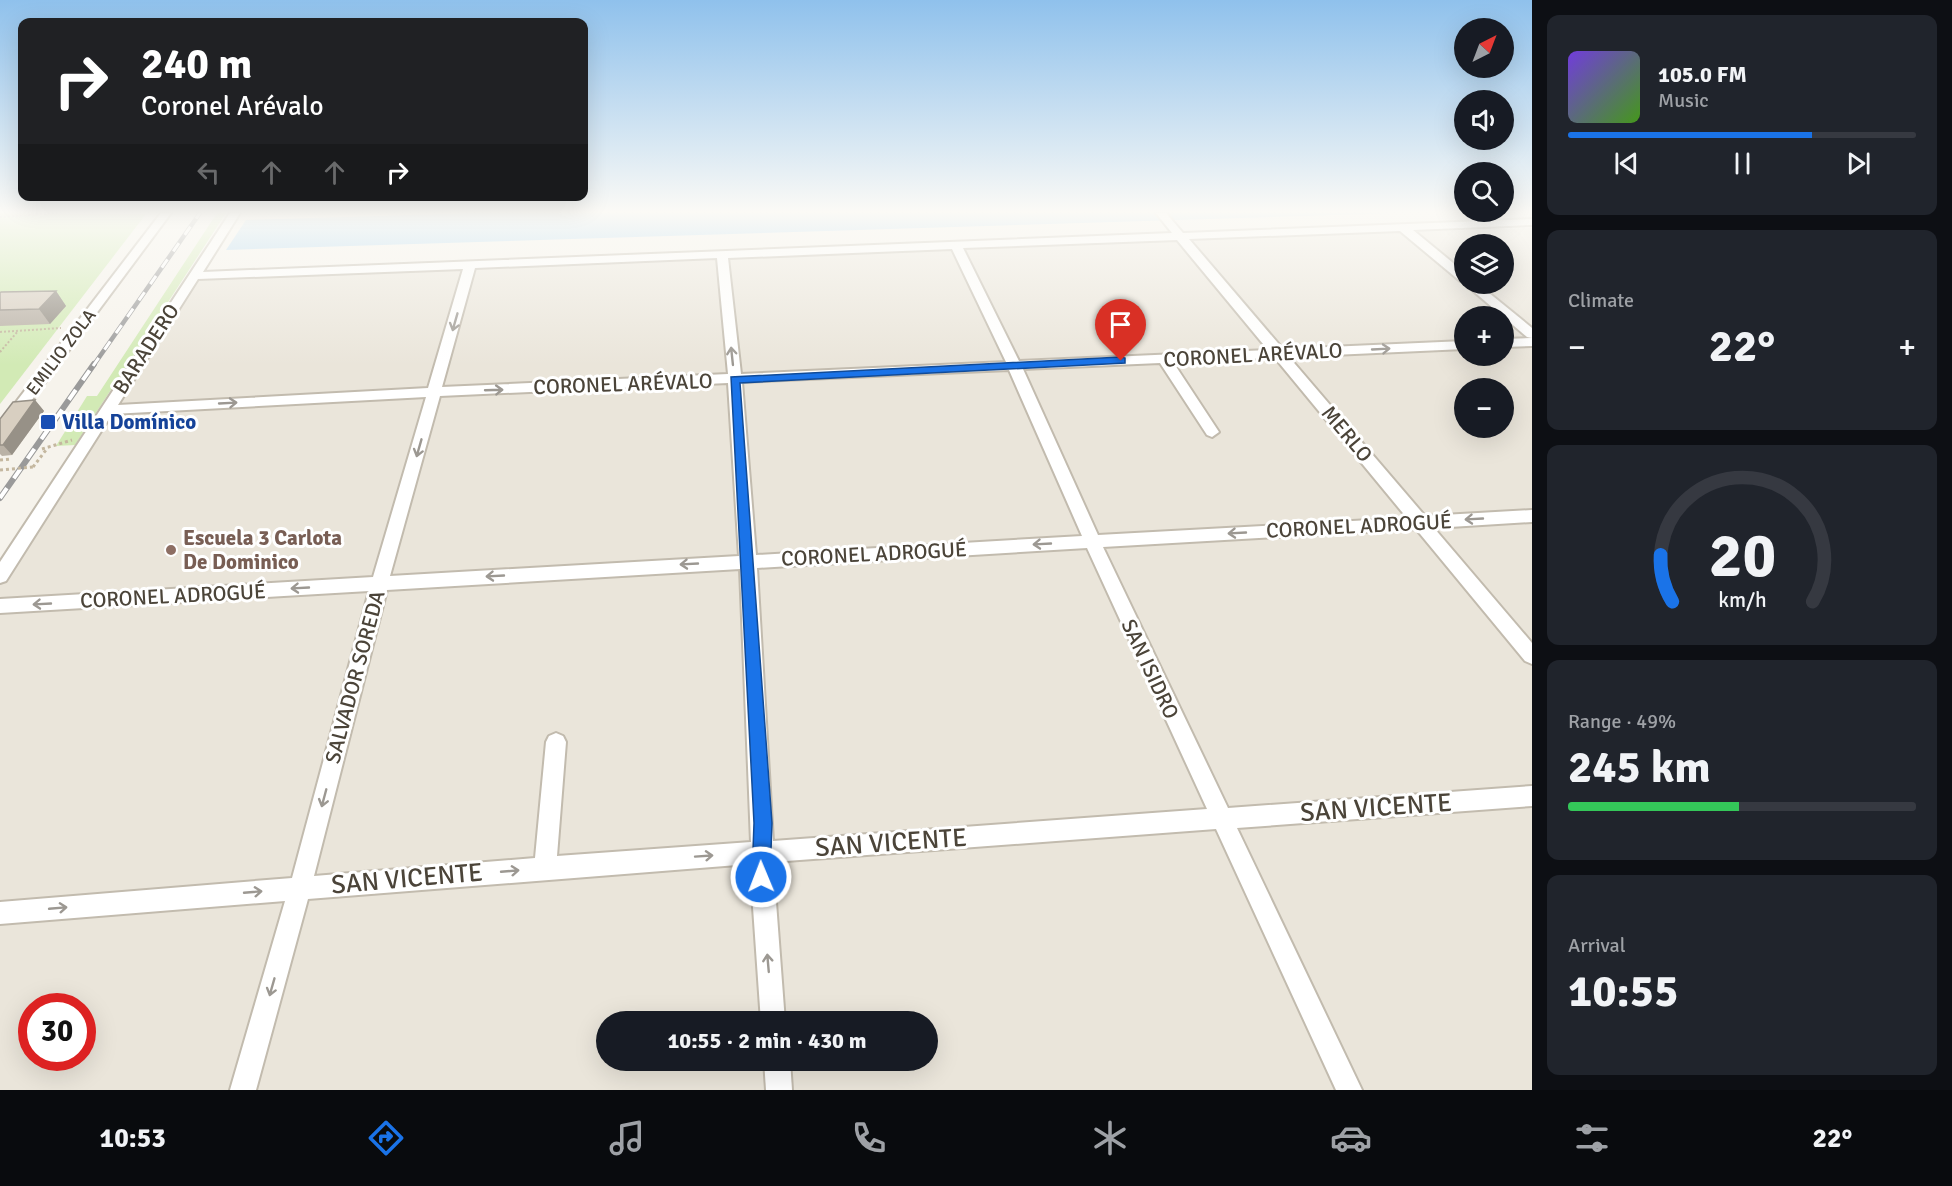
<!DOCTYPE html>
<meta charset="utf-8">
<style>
body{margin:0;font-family:Signika,sans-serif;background:#20242c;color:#f1f3f6;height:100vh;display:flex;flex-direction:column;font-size:22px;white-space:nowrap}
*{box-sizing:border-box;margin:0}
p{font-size:20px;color:#9ea1a6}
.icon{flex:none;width:33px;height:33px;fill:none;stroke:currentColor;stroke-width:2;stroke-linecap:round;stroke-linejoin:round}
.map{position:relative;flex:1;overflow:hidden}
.drawer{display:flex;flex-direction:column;gap:15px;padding:15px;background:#0d0f14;width:420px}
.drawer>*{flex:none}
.top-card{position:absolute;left:18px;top:18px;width:570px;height:183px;border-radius:12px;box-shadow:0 6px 24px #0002;background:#202124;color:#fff;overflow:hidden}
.needle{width:39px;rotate:42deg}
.tools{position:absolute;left:1454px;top:18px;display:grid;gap:12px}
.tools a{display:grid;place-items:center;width:60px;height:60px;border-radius:50%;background:#171b24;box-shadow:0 6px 24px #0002;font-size:30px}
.speed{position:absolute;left:18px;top:993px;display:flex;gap:12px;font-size:30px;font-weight:700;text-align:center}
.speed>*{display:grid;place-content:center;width:78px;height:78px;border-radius:50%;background:#171b24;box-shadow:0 6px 24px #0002;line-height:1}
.speed .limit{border:9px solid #d22;background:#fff;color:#111}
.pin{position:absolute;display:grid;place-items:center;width:51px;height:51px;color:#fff;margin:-62px -26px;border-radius:50% 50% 50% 0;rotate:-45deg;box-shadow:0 0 6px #0007}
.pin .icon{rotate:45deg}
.me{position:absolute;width:66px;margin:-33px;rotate:359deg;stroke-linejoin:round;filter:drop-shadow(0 0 4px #0008)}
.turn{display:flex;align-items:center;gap:21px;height:126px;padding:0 24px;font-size:27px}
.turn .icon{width:78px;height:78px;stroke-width:2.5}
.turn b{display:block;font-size:42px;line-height:51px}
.lanes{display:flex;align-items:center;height:57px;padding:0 24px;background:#0003;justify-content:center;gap:30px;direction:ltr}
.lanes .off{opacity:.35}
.big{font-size:45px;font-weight:700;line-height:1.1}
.drawer .tile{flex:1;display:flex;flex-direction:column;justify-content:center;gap:9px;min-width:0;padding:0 21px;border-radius:12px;background:#20242c}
.drawer .dial{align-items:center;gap:0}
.dial svg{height:156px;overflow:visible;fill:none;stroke:#363941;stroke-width:7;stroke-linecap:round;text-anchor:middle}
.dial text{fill:#f1f3f6;stroke:none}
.song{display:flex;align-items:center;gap:18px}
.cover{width:72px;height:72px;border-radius:9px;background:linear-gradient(135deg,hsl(260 70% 55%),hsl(100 70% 35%))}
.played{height:6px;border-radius:3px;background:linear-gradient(90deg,#1a73e8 70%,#363941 70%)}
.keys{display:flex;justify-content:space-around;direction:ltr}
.heat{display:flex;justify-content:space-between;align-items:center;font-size:33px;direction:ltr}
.charge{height:9px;border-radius:4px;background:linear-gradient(90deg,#34c759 49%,#363941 0)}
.trip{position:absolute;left:596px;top:1011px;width:342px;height:60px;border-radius:30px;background:#171b24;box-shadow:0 6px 24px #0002;font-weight:700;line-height:60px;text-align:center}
.dock{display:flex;height:96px;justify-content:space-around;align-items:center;background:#090b0e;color:#9ea1a6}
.dock .icon{width:42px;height:42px}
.dock .on{color:#1a73e8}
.dock b{font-size:27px;color:#f1f3f6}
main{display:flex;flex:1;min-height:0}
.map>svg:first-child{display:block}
.residential{fill:#eae5da;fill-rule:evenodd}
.green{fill:#d2eab5}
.water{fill:#a9d4f2}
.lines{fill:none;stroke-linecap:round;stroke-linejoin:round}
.minor-casing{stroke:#c2bbae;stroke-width:4}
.path-far1{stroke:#c4b79f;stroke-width:2;stroke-dasharray:2 2;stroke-linecap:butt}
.path{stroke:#c4b79f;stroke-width:3;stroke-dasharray:3 3;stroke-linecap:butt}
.minor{fill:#fff;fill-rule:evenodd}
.rail-far1-casing{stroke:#9a9a9a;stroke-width:4.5}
.rail-casing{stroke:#9a9a9a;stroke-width:6}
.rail-far1{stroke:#fff;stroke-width:3;stroke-dasharray:10;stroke-linecap:butt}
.rail{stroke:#fff;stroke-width:4;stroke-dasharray:12;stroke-linecap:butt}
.path-bridge{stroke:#c4b79f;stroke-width:3;stroke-dasharray:3 3;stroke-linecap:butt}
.wall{fill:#bab2a6}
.shaded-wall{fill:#979187}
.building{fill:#d8cfc1;stroke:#979187;stroke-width:1.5}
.oneway{stroke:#9c9892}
.route{fill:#1a73e8;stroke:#114b97;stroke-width:1.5}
.transit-dot{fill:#1a4fb4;stroke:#fff;stroke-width:2}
.education-dot{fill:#8d6e63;stroke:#fff;stroke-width:2}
.labels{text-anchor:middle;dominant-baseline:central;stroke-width:6;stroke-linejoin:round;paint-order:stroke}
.far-street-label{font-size:18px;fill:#4b4439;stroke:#fff}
.street-label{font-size:21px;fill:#4b4439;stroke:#fff}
.transit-label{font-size:21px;font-weight:bold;fill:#164399;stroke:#fff;text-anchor:start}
.education-label{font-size:21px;font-weight:bold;fill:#785e54;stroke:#fff;text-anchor:start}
.near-street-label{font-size:26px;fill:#4b4439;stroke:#fff}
</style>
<main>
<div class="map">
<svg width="1532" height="1090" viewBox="0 0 1532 1090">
<rect width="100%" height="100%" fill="#f6f3ec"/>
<path class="residential" d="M 1532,228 L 1532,1090 L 0,1090 L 0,584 L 195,280 L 1192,239 ZM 1464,244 L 1503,244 L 1503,284 L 1464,284 ZM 1464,316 L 1503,316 L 1503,356 L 1464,356 ZM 1464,388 L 1503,388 L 1503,428 L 1464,428 ZM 32,1006 L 82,1006 L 82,1058 L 32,1058 ZM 606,1022 L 927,1022 L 927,1060 L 606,1060 Z"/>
<g class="green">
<path d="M 0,213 L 146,214 L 0,404 Z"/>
<path d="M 217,213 L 226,213 L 75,445 L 56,446 L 87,396 L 97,396 Z"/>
</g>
<path class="water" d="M 479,213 L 1399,213 L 226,250 L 246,220 Z"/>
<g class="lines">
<g class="minor-casing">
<g id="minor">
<path d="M 161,213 L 171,213 L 5,436 L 0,438 L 0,423 Z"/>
<path d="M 230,213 L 240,213 L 203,272 L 1172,233 L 1156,213 L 1166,213 L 1183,233 L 1532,219 L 1532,225 L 1413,230 L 1464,272 L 1464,282 L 1460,281 L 1400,231 L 1189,239 L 1283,349 L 1464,341 L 1464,349 L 1289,357 L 1425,516 L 1532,510 L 1532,522 L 1434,528 L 1532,643 L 1532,664 L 1525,661 L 1416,529 L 1103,547 L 1228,808 L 1532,786 L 1532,806 L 1237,828 L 1362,1090 L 1336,1090 L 1216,829 L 773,862 L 785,1022 L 761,1022 L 750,864 L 308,899 L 256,1090 L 230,1090 L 285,901 L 0,924 L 0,902 L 292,878 L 369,591 L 0,613 L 0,599 L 373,577 L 426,397 L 112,414 L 6,581 L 0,583 L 0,562 ZM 1177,240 L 1268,350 L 1019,361 L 963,248 ZM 952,249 L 1006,362 L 741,374 L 728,258 ZM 717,258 L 728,374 L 442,387 L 475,268 ZM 463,269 L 428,388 L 118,405 L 198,279 ZM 1275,358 L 1407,518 L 1098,535 L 1023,369 L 1160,363 L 1207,435 L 1212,437 L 1219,432 L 1173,362 ZM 1009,370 L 1082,536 L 756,555 L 742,382 ZM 728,383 L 739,556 L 390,576 L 440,396 ZM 1087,548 L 1207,809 L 773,841 L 757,568 ZM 740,569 L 751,842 L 557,856 L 566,742 L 563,736 L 556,733 L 549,736 L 546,742 L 535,858 L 314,876 L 387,590 Z"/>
<path d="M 1465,284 L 1478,284 L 1532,328 L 1532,338 L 1527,337 Z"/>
<path d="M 1532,338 L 1532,346 L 1503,347 L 1503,339 Z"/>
<path d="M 764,1060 L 790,1060 L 792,1090 L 766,1090 Z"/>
</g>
</g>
<g class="path-far1">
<path d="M 0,217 L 57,213"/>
<path d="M 0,332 L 61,328"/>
<path d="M 0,352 L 18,331"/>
</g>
<g class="path">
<path d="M 42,449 L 72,440"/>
<path d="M 0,460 L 11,459"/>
<path d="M 33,467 L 46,450"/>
</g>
<use href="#minor" class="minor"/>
<g class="rail-far1-casing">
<path id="rail-far1" d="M 93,366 L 200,213"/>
</g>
<g class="rail-casing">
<path id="rail" d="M 0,498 L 94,364"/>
</g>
<use href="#rail-far1" class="rail-far1"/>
<use href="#rail" class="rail"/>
<path class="path-bridge" d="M 0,470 L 33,467"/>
</g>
<g class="wall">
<path d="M 56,291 L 66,306 L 50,324 L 0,326 L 0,293 Z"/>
<path d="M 35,400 L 44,411 L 12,455 L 2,456 L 0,454 L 0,419 Z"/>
</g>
<g class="shaded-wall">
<path d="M 56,291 L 66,306 L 50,324 L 39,309 Z"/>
<path d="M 35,400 L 44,411 L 12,455 L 3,445 Z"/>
</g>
<g class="building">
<path d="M 56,291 L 39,309 L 0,310 L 0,293 L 1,292 Z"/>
<path d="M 35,400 L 3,445 L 0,445 L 0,419 L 13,402 Z"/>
</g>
<defs><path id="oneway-shaft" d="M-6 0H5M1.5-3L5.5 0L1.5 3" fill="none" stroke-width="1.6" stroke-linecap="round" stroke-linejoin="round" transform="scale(1.5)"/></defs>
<g class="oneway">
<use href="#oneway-shaft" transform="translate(455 322) rotate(106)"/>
<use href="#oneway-shaft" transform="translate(1381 349) rotate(-3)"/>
<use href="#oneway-shaft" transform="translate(732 356) rotate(-96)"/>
<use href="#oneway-shaft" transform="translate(494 390) rotate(-2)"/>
<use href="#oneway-shaft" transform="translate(228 403) rotate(-3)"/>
<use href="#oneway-shaft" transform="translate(419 448) rotate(106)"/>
<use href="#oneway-shaft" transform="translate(1474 519) rotate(177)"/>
<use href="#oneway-shaft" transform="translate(1237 533) rotate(177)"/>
<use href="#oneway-shaft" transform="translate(1042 544) rotate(177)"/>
<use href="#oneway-shaft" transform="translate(689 564) rotate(177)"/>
<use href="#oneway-shaft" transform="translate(495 576) rotate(177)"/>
<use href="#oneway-shaft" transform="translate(300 588) rotate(177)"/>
<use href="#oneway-shaft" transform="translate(42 604) rotate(177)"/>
<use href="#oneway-shaft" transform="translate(324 798) rotate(105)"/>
<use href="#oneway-shaft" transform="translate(704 856) rotate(-4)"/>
<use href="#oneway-shaft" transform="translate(510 871) rotate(-5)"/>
<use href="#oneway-shaft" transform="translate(253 892) rotate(-5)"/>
<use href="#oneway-shaft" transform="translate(58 908) rotate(-5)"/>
<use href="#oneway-shaft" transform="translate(768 963) rotate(-95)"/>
<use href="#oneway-shaft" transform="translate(272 987) rotate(106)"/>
</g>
<linearGradient id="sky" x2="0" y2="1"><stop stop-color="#8fc1ec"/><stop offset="0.58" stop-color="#fbfaf6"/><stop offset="1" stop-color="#fbfaf6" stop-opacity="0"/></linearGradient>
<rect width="1532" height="365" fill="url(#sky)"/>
<path class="route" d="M 1121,357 L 1125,358 L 1125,363 L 740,383 L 772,823 L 770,877 L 768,884 L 761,886 L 755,884 L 752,877 L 754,823 L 731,377 Z"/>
<rect class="transit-dot" x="40" y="414" width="16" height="16" rx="3"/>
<circle class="education-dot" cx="171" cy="550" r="6"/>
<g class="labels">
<g class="far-street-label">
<text transform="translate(61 352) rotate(-53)">EMILIO ZOLA</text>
</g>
<g class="street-label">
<text transform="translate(146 349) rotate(-57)">BARADERO</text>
<text transform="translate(1253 355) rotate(-3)">CORONEL ARÉVALO</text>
<text transform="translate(623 384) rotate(-2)">CORONEL ARÉVALO</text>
<text transform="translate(1347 434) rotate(50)">MERLO</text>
<text transform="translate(1359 526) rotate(-3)">CORONEL ADROGUÉ</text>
<text transform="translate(874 554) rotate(-3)">CORONEL ADROGUÉ</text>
<text transform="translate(173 596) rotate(-3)">CORONEL ADROGUÉ</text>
<text transform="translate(1150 669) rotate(65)">SAN ISIDRO</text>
<text transform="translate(355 677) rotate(-75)">SALVADOR SOREDA</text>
</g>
<g class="transit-label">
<text x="62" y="422">Villa Domínico</text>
</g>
<g class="education-label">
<text x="183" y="538">Escuela 3 Carlota<tspan x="183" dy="24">De Dominico</tspan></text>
</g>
<g class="near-street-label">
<text transform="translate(1376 808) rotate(-4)">SAN VICENTE</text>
<text transform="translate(891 843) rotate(-4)">SAN VICENTE</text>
<text transform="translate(407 879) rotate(-5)">SAN VICENTE</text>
</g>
</g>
</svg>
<div class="tools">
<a><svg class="needle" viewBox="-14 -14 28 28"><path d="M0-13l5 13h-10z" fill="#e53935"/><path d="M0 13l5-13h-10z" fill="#9ea1a6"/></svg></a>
<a><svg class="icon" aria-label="sound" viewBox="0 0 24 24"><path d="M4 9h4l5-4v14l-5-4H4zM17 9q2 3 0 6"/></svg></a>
<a><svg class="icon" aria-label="search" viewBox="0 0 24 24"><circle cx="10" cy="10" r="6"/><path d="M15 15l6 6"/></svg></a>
<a><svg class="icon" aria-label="layers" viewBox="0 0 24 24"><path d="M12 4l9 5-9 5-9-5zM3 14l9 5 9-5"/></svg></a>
<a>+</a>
<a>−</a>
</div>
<div class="speed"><div class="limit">30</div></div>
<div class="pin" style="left:1121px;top:361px;background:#d93025"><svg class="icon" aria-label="arrive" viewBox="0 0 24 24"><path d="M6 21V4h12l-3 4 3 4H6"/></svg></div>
<svg class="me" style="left:761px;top:877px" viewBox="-20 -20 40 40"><circle r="17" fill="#1a73e8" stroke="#fff" stroke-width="3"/><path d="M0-11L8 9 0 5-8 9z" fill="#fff"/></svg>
<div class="trip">10:55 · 2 min · 430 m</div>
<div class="top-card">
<div class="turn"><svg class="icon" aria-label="right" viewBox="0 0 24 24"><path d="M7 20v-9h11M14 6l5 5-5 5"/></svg><div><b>240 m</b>Coronel Arévalo</div></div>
<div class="lanes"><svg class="icon off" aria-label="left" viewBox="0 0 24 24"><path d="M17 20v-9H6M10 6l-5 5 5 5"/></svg><svg class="icon off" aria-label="ahead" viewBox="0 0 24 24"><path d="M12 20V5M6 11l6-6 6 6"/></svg><svg class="icon off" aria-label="ahead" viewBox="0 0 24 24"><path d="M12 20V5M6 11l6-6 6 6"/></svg><svg class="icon" aria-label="right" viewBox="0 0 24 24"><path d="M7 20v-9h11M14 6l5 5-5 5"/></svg></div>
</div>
</div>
<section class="drawer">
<div class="tile">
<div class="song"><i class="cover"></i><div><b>105.0 FM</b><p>Music</p></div></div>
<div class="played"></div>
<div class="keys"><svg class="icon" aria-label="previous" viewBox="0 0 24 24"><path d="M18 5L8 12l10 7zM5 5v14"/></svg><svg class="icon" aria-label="pause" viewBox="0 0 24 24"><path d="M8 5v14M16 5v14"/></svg><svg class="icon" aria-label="next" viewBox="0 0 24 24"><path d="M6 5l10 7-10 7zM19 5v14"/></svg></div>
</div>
<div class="tile"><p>Climate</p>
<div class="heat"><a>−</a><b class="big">22°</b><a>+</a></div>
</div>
<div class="tile dial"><svg viewBox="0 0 100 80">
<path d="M14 69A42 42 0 1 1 86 69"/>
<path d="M14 69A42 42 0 0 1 8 45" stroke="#1a73e8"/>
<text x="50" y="56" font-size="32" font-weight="700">20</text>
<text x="50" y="72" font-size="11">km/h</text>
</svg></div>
<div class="tile"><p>Range · 49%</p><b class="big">245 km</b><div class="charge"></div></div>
<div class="tile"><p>Arrival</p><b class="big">10:55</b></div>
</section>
</main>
<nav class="dock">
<b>10:53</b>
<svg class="icon on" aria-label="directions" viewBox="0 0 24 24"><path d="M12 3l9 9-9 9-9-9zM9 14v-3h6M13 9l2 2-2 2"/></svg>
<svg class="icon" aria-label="music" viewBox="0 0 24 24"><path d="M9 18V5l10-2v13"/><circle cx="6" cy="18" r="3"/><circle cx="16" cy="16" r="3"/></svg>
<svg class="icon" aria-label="phone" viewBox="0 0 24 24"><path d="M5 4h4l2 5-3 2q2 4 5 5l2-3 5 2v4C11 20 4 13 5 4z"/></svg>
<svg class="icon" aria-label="climate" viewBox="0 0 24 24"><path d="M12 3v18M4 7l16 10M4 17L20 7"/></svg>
<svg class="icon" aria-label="car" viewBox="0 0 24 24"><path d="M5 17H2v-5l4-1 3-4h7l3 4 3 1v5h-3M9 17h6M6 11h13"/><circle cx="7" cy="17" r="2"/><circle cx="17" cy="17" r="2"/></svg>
<svg class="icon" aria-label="filters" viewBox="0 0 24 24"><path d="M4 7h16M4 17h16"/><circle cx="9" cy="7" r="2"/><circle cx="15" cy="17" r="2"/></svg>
<b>22°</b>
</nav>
